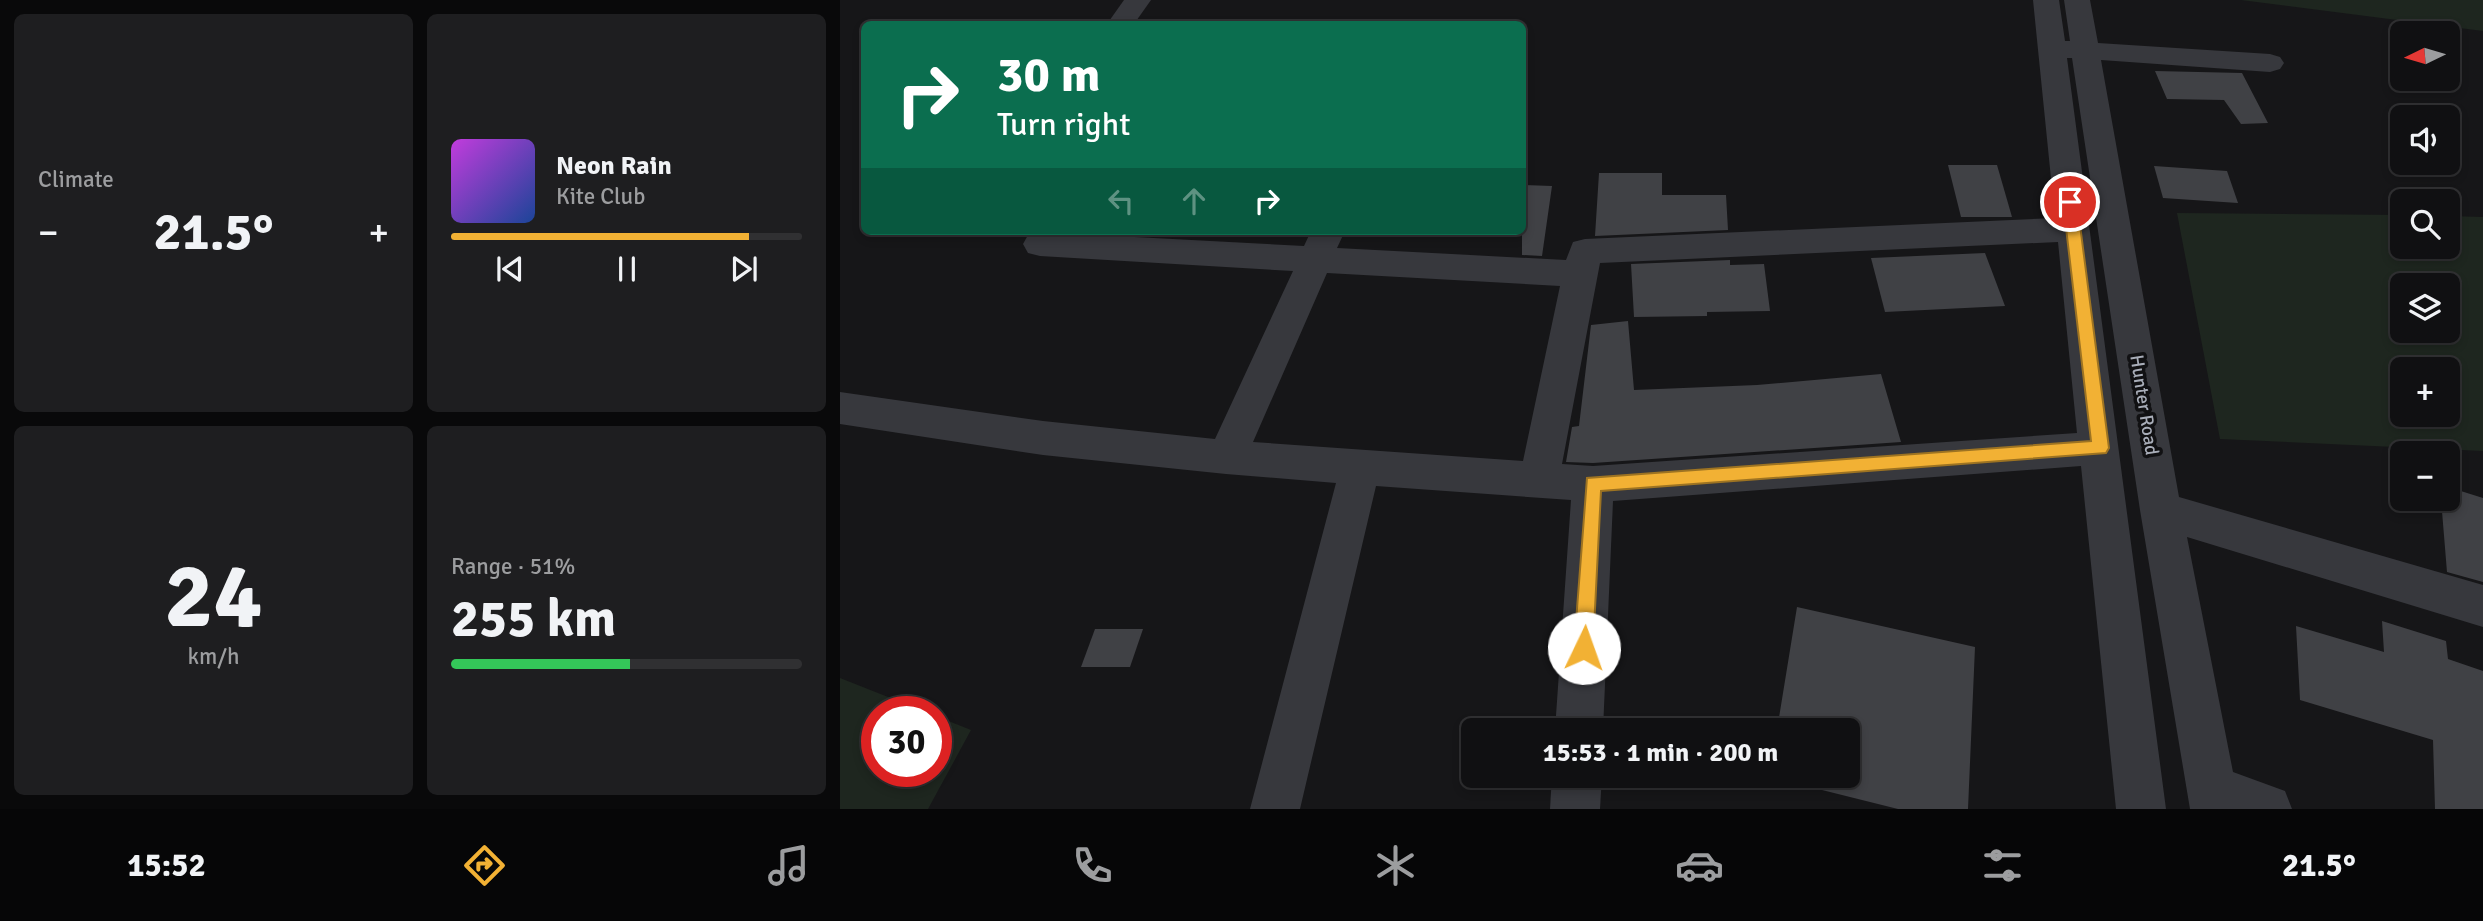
<!DOCTYPE html>
<meta charset="utf-8">
<style>
body{margin:0;font-family:Signika,sans-serif;background:#1e1e20;color:#f1f3f6;height:100vh;display:flex;flex-direction:column;font-size:26px;white-space:nowrap}
*{box-sizing:border-box;margin:0}
p{font-size:23px;color:#9c9d9f}
.icon{flex:none;width:38px;height:38px;fill:none;stroke:currentColor;stroke-width:2;stroke-linecap:round;stroke-linejoin:round}
.map{position:relative;flex:1;overflow:hidden}
.side{display:flex;flex-direction:column;gap:14px;padding:14px;background:#09090a;width:840px}
.side>*{flex:none}
.hud{position:absolute;left:21px;top:21px;width:665px;height:214px;border-radius:10px;box-shadow:0 4px 10px #0003,0 0 0 2px #303032;background:#0b6e4f;color:#fff;overflow:hidden}
.needle{width:46px;rotate:265deg}
.fabs{position:absolute;left:1550px;top:21px;display:grid;gap:14px}
.fabs a{display:grid;place-items:center;width:70px;height:70px;border-radius:10px;background:#101012;box-shadow:0 4px 10px #0003,0 0 0 2px #303032;font-size:35px}
.speed{position:absolute;left:21px;top:696px;display:flex;gap:14px;font-size:35px;font-weight:700;text-align:center}
.speed>*{display:grid;place-content:center;width:91px;height:91px;border-radius:50%;background:#101012;box-shadow:0 4px 10px #0003,0 0 0 2px #303032;line-height:1}
.speed .limit{border:10px solid #d22;background:#fff;color:#111}
.pin{position:absolute;display:grid;place-items:center;width:60px;height:60px;color:#fff;margin:-30px;border:4px solid #fff;border-radius:50%;box-shadow:0 2px 7px #0007}
.me{position:absolute;width:77px;margin:-38px;rotate:3deg;stroke-linejoin:round;filter:drop-shadow(0 0 5px #0008)}
.turn{display:flex;align-items:center;gap:24px;height:147px;padding:0 21px;font-size:32px}
.turn .icon{width:91px;height:91px;stroke-width:2.5}
.turn b{display:block;font-size:49px;line-height:60px}
.lanes{display:flex;align-items:center;height:66px;padding:0 21px;background:#0003;justify-content:center;gap:35px;direction:ltr}
.lanes .off{opacity:.35}
.big{font-size:52px;font-weight:700;line-height:1.1}
.side .widget{flex:1;display:flex;flex-direction:column;justify-content:center;gap:10px;min-width:0;padding:0 24px;border-radius:10px;background:#1e1e20}
.side .dial{align-items:center;gap:0}
.dial b{font-size:91px;line-height:1}
.song{display:flex;align-items:center;gap:21px}
.cover{width:84px;height:84px;border-radius:10px;background:linear-gradient(135deg,hsl(290 70% 55%),hsl(220 70% 35%))}
.played{height:7px;border-radius:4px;background:linear-gradient(90deg,#f2b134 85%,#303032 85%)}
.keys{display:flex;justify-content:space-around;direction:ltr}
.heat{display:flex;justify-content:space-between;align-items:center;font-size:38px;direction:ltr}
.charge{height:10px;border-radius:5px;background:linear-gradient(90deg,#34c759 51%,#303032 0)}
.side .tiles{flex:1;display:grid;gap:14px;grid-template-columns:repeat(2,1fr)}
.trip{position:absolute;left:621px;top:718px;width:399px;height:70px;border-radius:10px;background:#101012;box-shadow:0 4px 10px #0003,0 0 0 2px #303032;font-weight:700;line-height:70px;text-align:center}
.menu{display:flex;height:112px;justify-content:space-around;align-items:center;background:#060607;color:#9c9d9f}
.menu .icon{width:49px;height:49px}
.menu .selected{color:#f2b134}
.menu b{font-size:32px;color:#f1f3f6}
main{display:flex;flex:1;min-height:0}
.map>svg:first-child{display:block}
.green{fill:#1e261f;fill-rule:evenodd}
.building{fill:#404145}
.lines{fill:none;stroke-linecap:round;stroke-linejoin:round}
.minor{fill:#37383d;fill-rule:evenodd}
.route{fill:#f2b134;stroke:#9d7322;stroke-width:2}
.labels{text-anchor:middle;dominant-baseline:central;stroke-width:7;stroke-linejoin:round;paint-order:stroke}
.street-label{font-size:19px;fill:#a8adb8;stroke:#111113}
</style>
<main>
<section class="side">
<div class="tiles">
<div class="widget"><p>Climate</p>
<div class="heat"><a>−</a><b class="big">21.5°</b><a>+</a></div>
</div>
<div class="widget">
<div class="song"><i class="cover"></i><div><b>Neon Rain</b><p>Kite Club</p></div></div>
<div class="played"></div>
<div class="keys"><svg class="icon" aria-label="previous" viewBox="0 0 24 24"><path d="M18 5L8 12l10 7zM5 5v14"/></svg><svg class="icon" aria-label="pause" viewBox="0 0 24 24"><path d="M8 5v14M16 5v14"/></svg><svg class="icon" aria-label="next" viewBox="0 0 24 24"><path d="M6 5l10 7-10 7zM19 5v14"/></svg></div>
</div>
<div class="widget dial"><b>24</b><p>km/h</p></div>
<div class="widget"><p>Range · 51%</p><b class="big">255 km</b><div class="charge"></div></div>
</div>
</section>
<div class="map">
<svg width="1643" height="809" viewBox="0 0 1643 809">
<rect width="100%" height="100%" fill="#161618"/>
<g class="green">
<path d="M 1401,0 L 1643,0 L 1643,31 Z"/>
<path d="M 1337,213 L 1563,215 L 1563,247 L 1608,247 L 1608,216 L 1643,217 L 1643,451 L 1380,439 ZM 1563,285 L 1608,285 L 1608,331 L 1563,331 ZM 1563,369 L 1608,369 L 1608,415 L 1563,415 Z"/>
<path d="M 0,678 L 86,712 L 37,712 L 37,772 L 96,772 L 96,716 L 131,730 L 88,809 L 0,809 Z"/>
</g>
<g class="building">
<path d="M 1315,71 L 1402,73 L 1428,123 L 1401,124 L 1384,100 L 1327,99 Z"/>
<path d="M 1108,165 L 1157,165 L 1172,217 L 1121,217 Z"/>
<path d="M 1314,166 L 1387,171 L 1398,203 L 1323,198 Z"/>
<path d="M 759,173 L 822,173 L 822,195 L 886,195 L 888,230 L 755,236 Z"/>
<path d="M 682,185 L 712,186 L 702,256 L 682,255 Z"/>
<path d="M 1145,253 L 1165,306 L 1045,312 L 1031,258 Z"/>
<path d="M 890,260 L 890,265 L 924,264 L 930,311 L 867,312 L 867,316 L 794,317 L 791,264 Z"/>
<path d="M 788,321 L 794,390 L 917,385 L 1041,374 L 1061,442 L 753,463 L 726,462 L 732,427 L 739,426 L 751,325 Z"/>
<path d="M 1608,487 L 1643,498 L 1643,582 L 1607,572 L 1601,499 L 1608,499 Z"/>
<path d="M 957,607 L 1135,647 L 1128,809 L 1058,809 L 930,777 L 1008,775 L 1008,730 L 937,730 Z"/>
<path d="M 1542,621 L 1606,641 L 1608,659 L 1643,671 L 1643,809 L 1595,809 L 1593,740 L 1460,700 L 1456,626 L 1544,652 Z"/>
<path d="M 255,629 L 303,629 L 290,667 L 241,667 Z"/>
</g>
<g class="lines">
<g class="minor">
<path d="M 284,0 L 311,0 L 294,24 L 267,24 Z"/>
<path d="M 1193,0 L 1219,0 L 1225,41 L 1230,41 L 1224,0 L 1250,0 L 1258,43 L 1430,54 L 1440,57 L 1444,63 L 1440,69 L 1430,72 L 1261,60 L 1339,497 L 1643,585 L 1643,627 L 1347,537 L 1393,772 L 1445,791 L 1452,809 L 1350,809 L 1300,510 L 1232,58 L 1227,58 L 1326,809 L 1276,809 L 1241,466 L 773,501 L 763,730 L 715,730 L 731,500 L 536,486 L 460,809 L 410,809 L 496,483 L 386,474 L 203,455 L 0,424 L 0,392 L 203,421 L 375,439 L 453,271 L 200,256 L 188,253 L 183,244 L 188,235 L 200,232 L 464,246 L 471,231 L 505,231 L 497,248 L 726,260 L 733,242 L 745,239 L 1215,218 ZM 1218,242 L 1237,433 L 753,466 L 722,464 L 760,263 ZM 487,273 L 720,286 L 683,461 L 413,442 Z"/>
<path d="M 712,775 L 762,775 L 760,809 L 710,809 Z"/>
</g>
</g>
<path class="route" d="M 1230,197 L 1237,202 L 1269,448 L 1266,453 L 761,491 L 753,648 L 750,654 L 744,657 L 737,654 L 734,648 L 747,478 L 1251,441 L 1223,202 Z"/>
<g class="labels">
<g class="street-label">
<text transform="translate(1304 405) rotate(81)">Hunter Road</text>
</g>
</g>
</svg>
<div class="fabs">
<a><svg class="needle" viewBox="-14 -14 28 28"><path d="M0-13l5 13h-10z" fill="#e53935"/><path d="M0 13l5-13h-10z" fill="#9c9d9f"/></svg></a>
<a><svg class="icon" aria-label="sound" viewBox="0 0 24 24"><path d="M4 9h4l5-4v14l-5-4H4zM17 9q2 3 0 6"/></svg></a>
<a><svg class="icon" aria-label="search" viewBox="0 0 24 24"><circle cx="10" cy="10" r="6"/><path d="M15 15l6 6"/></svg></a>
<a><svg class="icon" aria-label="layers" viewBox="0 0 24 24"><path d="M12 4l9 5-9 5-9-5zM3 14l9 5 9-5"/></svg></a>
<a>+</a>
<a>−</a>
</div>
<div class="speed"><div class="limit">30</div></div>
<div class="pin" style="left:1230px;top:202px;background:#d93025"><svg class="icon" aria-label="arrive" viewBox="0 0 24 24"><path d="M6 21V4h12l-3 4 3 4H6"/></svg></div>
<svg class="me" style="left:744px;top:648px" viewBox="-20 -20 40 40"><circle r="19" fill="#fff"/><path d="M0-13L10 11 0 6-10 11z" fill="#f2b134"/></svg>
<div class="trip">15:53 · 1 min · 200 m</div>
<div class="hud">
<div class="turn"><svg class="icon" aria-label="right" viewBox="0 0 24 24"><path d="M7 20v-9h11M14 6l5 5-5 5"/></svg><div><b>30 m</b>Turn right</div></div>
<div class="lanes"><svg class="icon off" aria-label="left" viewBox="0 0 24 24"><path d="M17 20v-9H6M10 6l-5 5 5 5"/></svg><svg class="icon off" aria-label="ahead" viewBox="0 0 24 24"><path d="M12 20V5M6 11l6-6 6 6"/></svg><svg class="icon" aria-label="right" viewBox="0 0 24 24"><path d="M7 20v-9h11M14 6l5 5-5 5"/></svg></div>
</div>
</div>
</main>
<nav class="menu">
<b>15:52</b>
<svg class="icon selected" aria-label="directions" viewBox="0 0 24 24"><path d="M12 3l9 9-9 9-9-9zM9 14v-3h6M13 9l2 2-2 2"/></svg>
<svg class="icon" aria-label="music" viewBox="0 0 24 24"><path d="M9 18V5l10-2v13"/><circle cx="6" cy="18" r="3"/><circle cx="16" cy="16" r="3"/></svg>
<svg class="icon" aria-label="phone" viewBox="0 0 24 24"><path d="M5 4h4l2 5-3 2q2 4 5 5l2-3 5 2v4C11 20 4 13 5 4z"/></svg>
<svg class="icon" aria-label="climate" viewBox="0 0 24 24"><path d="M12 3v18M4 7l16 10M4 17L20 7"/></svg>
<svg class="icon" aria-label="car" viewBox="0 0 24 24"><path d="M5 17H2v-5l4-1 3-4h7l3 4 3 1v5h-3M9 17h6M6 11h13"/><circle cx="7" cy="17" r="2"/><circle cx="17" cy="17" r="2"/></svg>
<svg class="icon" aria-label="filters" viewBox="0 0 24 24"><path d="M4 7h16M4 17h16"/><circle cx="9" cy="7" r="2"/><circle cx="15" cy="17" r="2"/></svg>
<b>21.5°</b>
</nav>
